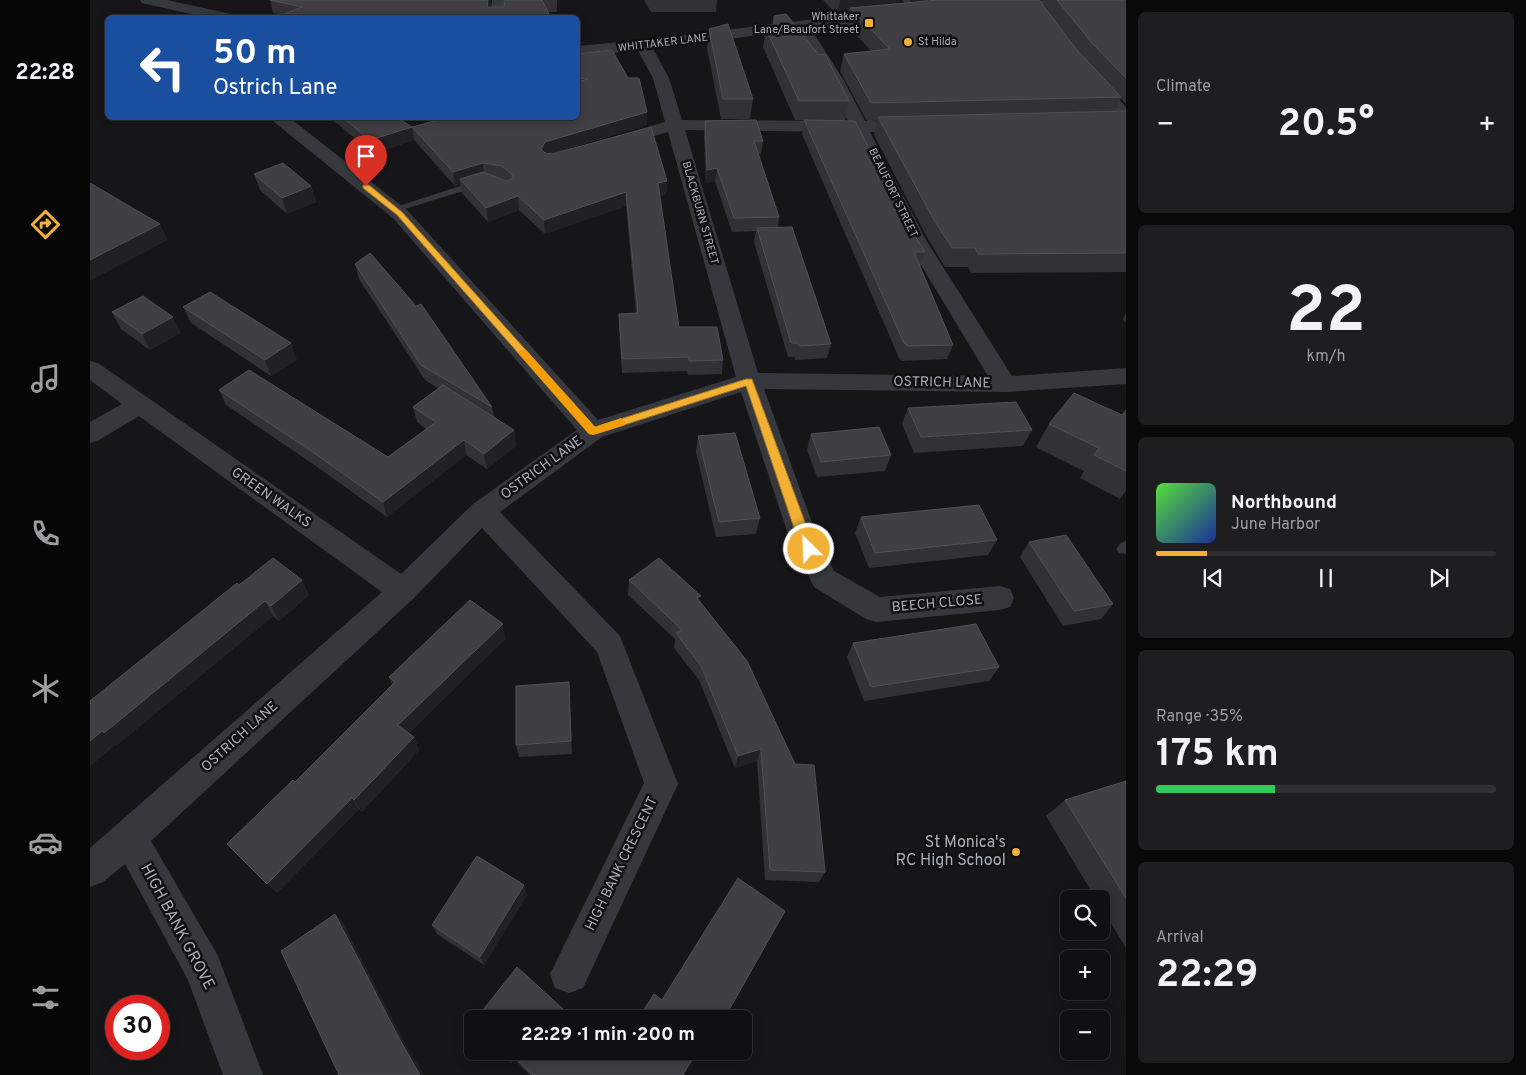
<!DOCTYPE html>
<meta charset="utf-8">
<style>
body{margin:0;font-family:Overpass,sans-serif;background:#1e1e20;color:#f1f3f6;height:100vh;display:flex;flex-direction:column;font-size:19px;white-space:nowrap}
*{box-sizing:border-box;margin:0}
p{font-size:16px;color:#9c9d9f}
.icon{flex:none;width:28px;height:28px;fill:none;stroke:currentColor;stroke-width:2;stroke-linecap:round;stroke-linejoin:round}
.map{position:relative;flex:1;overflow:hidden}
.side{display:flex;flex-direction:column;gap:12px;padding:12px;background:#09090a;width:400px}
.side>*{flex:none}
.guide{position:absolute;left:15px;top:15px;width:475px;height:105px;border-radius:8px;box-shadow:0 2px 12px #0003,0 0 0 1px #303032;background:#1a4fa0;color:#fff;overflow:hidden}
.buttons{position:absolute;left:970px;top:890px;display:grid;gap:10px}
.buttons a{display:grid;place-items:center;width:50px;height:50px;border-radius:8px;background:#101012;box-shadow:0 2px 12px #0003,0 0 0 1px #303032;font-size:25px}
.speed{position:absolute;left:15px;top:995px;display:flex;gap:10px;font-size:25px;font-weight:700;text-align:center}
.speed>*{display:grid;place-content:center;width:65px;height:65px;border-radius:50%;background:#101012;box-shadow:0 2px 12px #0003,0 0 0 1px #303032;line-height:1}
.speed .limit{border:8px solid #d22;background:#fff;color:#111}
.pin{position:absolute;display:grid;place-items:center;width:42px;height:42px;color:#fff;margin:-51px -21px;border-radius:50% 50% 50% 0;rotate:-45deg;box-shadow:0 0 5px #0007}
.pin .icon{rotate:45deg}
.me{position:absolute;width:55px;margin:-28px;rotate:336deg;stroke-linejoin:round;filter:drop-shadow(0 0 4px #0008)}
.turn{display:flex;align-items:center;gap:18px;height:105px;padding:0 25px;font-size:22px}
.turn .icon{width:65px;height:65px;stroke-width:2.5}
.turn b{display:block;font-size:35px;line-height:42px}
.big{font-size:38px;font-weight:700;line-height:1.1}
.side .widget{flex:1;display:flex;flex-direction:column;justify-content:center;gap:8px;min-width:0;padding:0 18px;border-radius:8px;background:#1e1e20}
.side .dial{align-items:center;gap:0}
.dial b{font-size:65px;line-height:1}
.song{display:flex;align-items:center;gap:15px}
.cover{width:60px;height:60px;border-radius:8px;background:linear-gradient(135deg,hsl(110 70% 55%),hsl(230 70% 35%))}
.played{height:5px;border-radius:2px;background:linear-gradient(90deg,#f2b134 15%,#303032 15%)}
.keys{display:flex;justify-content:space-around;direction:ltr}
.heat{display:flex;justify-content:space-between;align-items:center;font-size:28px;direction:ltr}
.charge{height:8px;border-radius:4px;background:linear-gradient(90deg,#34c759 35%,#303032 0)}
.trip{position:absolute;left:374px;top:1010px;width:288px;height:50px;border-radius:8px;background:#101012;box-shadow:0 2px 12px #0003,0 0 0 1px #303032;font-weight:700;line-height:50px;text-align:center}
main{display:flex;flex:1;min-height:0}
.menu{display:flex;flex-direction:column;width:90px;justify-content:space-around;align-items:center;background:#060607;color:#9c9d9f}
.menu .icon{width:35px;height:35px}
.menu .selected{color:#f2b134}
.menu b{font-size:22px;color:#f1f3f6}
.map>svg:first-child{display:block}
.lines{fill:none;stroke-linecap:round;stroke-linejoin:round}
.lane{fill:#37383d;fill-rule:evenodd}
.street{fill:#37383d;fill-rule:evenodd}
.wall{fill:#323236}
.shaded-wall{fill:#212124}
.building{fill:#3f3f44;stroke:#4f5156}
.route{fill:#f2b134;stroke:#9d7322}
.slow{fill:#f59e0b}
.poi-dot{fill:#f2b134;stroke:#111113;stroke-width:2}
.labels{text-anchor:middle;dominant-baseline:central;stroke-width:5;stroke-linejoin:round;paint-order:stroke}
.far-poi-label{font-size:11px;fill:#a8adb8;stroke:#111113;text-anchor:end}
.far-street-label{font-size:11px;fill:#a8adb8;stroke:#111113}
.street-label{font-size:14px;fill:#a8adb8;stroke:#111113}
.near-poi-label{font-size:16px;fill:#a8adb8;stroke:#111113;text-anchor:end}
.near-street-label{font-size:16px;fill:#a8adb8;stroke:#111113}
</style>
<main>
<nav class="menu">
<b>22:28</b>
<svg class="icon selected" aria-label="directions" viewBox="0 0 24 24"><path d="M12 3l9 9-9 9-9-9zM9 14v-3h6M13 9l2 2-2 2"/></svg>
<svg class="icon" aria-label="music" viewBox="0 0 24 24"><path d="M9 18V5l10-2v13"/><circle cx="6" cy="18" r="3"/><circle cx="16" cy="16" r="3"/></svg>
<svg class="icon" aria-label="phone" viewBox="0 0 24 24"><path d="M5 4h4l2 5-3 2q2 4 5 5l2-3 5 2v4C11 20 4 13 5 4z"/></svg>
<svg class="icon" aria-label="climate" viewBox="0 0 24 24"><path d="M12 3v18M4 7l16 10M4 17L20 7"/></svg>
<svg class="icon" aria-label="car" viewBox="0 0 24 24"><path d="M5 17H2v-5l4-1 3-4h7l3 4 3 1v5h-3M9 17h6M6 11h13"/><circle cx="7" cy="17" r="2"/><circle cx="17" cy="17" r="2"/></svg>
<svg class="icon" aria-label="filters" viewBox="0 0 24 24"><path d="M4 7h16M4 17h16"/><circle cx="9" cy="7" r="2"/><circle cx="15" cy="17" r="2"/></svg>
</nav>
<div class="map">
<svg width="1036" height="1075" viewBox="0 0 1036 1075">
<rect width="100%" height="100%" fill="#161618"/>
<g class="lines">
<g class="lane">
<path d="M 389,180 L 394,183 L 393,185 L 308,211 L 304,212 L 299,209 Z"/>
<path d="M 1036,541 L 1036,554 L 1029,553 L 1026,549 L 1031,543 Z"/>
</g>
<g class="street">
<path d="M 50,0 L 77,0 L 141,14 L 148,18 L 118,18 L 52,3 Z"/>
<path d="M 402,0 L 416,0 L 414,18 L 400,18 Z"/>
<path d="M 963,0 C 958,7 909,12 904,5 L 906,2 Z"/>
<path d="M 796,11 L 803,15 L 801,18 L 721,29 L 753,79 L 775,121 L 823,122 L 829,123 L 832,127 L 829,131 L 823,132 L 780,132 L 836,240 L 922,376 L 1036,368 L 1036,384 L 915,392 L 674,389 L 726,534 L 744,571 L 790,597 L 910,586 L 920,589 L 924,598 L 920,607 L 910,610 L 786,622 L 776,619 L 724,587 L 698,534 L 651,392 L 512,437 L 410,512 L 530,636 L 588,784 L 493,988 L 479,993 L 465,988 L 460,974 L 554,783 L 507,652 L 392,528 L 323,599 L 61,841 L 128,956 L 173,1075 L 133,1075 L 98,980 L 35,864 L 13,882 L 0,887 L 0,848 L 292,592 L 49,416 L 9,440 L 0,443 L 0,422 L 32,404 L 0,380 L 0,361 L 8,363 L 311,574 L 383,504 L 487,430 L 303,218 L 184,122 L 182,118 L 200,118 L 317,210 L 508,420 L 646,377 L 578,132 L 526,147 L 520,146 L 517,142 L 520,138 L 575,122 L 563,78 L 548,51 L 488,56 L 488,46 C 591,37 693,22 796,11 ZM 707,30 L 737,79 L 758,121 L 592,120 L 579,78 L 563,49 ZM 595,130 L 763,132 L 816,240 L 898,376 L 668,373 Z"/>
<path d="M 1001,74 L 1007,76 L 1036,107 L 1036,122 L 1030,121 L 995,82 L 993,79 L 995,76 Z"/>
</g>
</g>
<g class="wall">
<path d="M 180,0 L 401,0 L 400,7 L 414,7 L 415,0 L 467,0 L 467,12 L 192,15 L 183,13 Z"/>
<path d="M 554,0 L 627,0 L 626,12 L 561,12 Z"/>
<path d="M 733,0 L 809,0 L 808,4 L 815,3 L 812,0 L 949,0 L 987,50 L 990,54 L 953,6 L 956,0 L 1036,0 L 1036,104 L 1031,98 L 1025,111 L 1036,111 L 1036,272 L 881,273 L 878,267 L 855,267 L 838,239 L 784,135 L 787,121 L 777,121 L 750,71 L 754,54 L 781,51 L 757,25 L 759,13 L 747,15 Z"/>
<path d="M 684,16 L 759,101 L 755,121 L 835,252 L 830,267 L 863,345 L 857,359 L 812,361 L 809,358 L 712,134 L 714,120 L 705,120 L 673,47 L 676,29 L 682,28 Z"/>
<path d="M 619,29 L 663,99 L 660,119 L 631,119 L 617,48 Z"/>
<path d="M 488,54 L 557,125 L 460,154 L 577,181 L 576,194 L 570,196 L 589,327 L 633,360 L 632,374 L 598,375 L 597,371 L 532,373 L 529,328 L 529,314 L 546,313 L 536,206 L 455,234 L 429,210 L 398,222 L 372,193 L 370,184 L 365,186 L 324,140 L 283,154 L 249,125 L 239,118 L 308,118 L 322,127 L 488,118 Z"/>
<path d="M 615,121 L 673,141 L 671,154 L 669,154 L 689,217 L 688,228 L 741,344 L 737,358 L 705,360 L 704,357 L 698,357 L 664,242 L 666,231 L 642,232 L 625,181 L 616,183 L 614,134 Z"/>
<path d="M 164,174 L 221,186 L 226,202 L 197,214 L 170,190 Z"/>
<path d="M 265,264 L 402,407 L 404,417 L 424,430 L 426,446 L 397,469 L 376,455 L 297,517 L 223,464 L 136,405 L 129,390 L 298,457 L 336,429 L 327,422 L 323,407 L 349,389 L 335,380 L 269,279 Z"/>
<path d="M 93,307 L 207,360 L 181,376 L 101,323 Z"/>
<path d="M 22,312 L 91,333 L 60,350 L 31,329 Z"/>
<path d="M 1036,314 L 1036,323 L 1033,319 Z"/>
<path d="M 818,408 L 942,430 L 933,446 L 824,453 L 812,424 Z"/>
<path d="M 1036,410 L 1036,491 L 1030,499 L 990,478 L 994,471 L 946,447 L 959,424 L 1032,415 Z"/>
<path d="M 721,434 L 801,455 L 795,471 L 727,477 L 717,450 Z"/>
<path d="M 608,436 L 670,518 L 666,534 L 626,537 L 606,452 Z"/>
<path d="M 771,517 L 907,540 L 898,555 L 779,568 L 765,533 Z"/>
<path d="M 939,542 L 1023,604 L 1011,619 L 973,626 L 930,557 Z"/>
<path d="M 212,580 L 219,595 L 189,621 L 183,616 L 27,745 L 26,744 L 0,766 L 0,701 Z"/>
<path d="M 539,580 L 610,602 L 735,872 L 729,882 L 675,880 L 667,761 L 645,768 L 609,680 L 584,648 L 585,639 L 538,595 Z"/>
<path d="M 415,639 L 319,733 L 324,737 L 329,750 L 272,812 L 269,809 L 187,893 L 205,782 L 302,685 L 299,677 Z"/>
<path d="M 763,643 L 909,667 L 899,681 L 774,701 L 757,657 Z"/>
<path d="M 479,682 L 482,754 L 429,757 L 426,745 Z"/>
<path d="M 1036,781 L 1036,948 L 1011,907 L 1011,899 L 1006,899 L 956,816 L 975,800 Z"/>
<path d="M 434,885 L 437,895 L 394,965 L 347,934 L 342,925 Z"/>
<path d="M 695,911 L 634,1019 L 548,1019 L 572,1000 Z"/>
<path d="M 409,1051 L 520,1051 L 524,1055 L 593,1075 L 440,1075 L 424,1059 L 421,1063 Z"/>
</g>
<g class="shaded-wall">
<path d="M 398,0 L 401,0 L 399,18 L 397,7 Z"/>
<path d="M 750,0 L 809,0 L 806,9 L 760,8 L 759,13 L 747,15 Z"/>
<path d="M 821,0 L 893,0 L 819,7 Z"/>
<path d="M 557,112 L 557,125 L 455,155 L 451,149 L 455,142 Z"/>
<path d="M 322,127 L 324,140 L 283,154 L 280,140 Z"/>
<path d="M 393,163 L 394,176 L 370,179 L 370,184 L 365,186 L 363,172 Z"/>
<path d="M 627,168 L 625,181 L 616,183 L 617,170 Z"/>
<path d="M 577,181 L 576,194 L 568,197 L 568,183 Z"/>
<path d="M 221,186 L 226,202 L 197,214 L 192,198 Z"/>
<path d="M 536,192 L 536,206 L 455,234 L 454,220 Z"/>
<path d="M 428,196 L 429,210 L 398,222 L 396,208 Z"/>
<path d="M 70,224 L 78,240 L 0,281 L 0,260 Z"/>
<path d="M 83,317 L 91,333 L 60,350 L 52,334 Z"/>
<path d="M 201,343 L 207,360 L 181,376 L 175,360 Z"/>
<path d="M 424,430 L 426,446 L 397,469 L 394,454 Z"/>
<path d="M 374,440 L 376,455 L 297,517 L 293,502 Z"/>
<path d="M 212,580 L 219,595 L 189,621 L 181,606 Z"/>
<path d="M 175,601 L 183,616 L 27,745 L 26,744 L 0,766 L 0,741 Z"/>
<path d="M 413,624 L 415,639 L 314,738 L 308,725 Z"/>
<path d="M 324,737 L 329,750 L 272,812 L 264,800 Z"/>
<path d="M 671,749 L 667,761 L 645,768 L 648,756 Z"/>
<path d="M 262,798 L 269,809 L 187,893 L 177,884 Z"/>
<path d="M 434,885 L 437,895 L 394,965 L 390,957 Z"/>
<path d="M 245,914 L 253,923 L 316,1045 L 334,1075 L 330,1075 L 310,1040 Z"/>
<path d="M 421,1054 L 424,1059 L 421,1063 L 417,1058 Z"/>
</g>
<g class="building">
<path d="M 180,0 L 398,0 L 397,7 L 414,7 L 415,0 L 452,0 L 461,18 L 184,18 L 212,7 Z"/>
<path d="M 848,0 L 949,0 L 987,50 L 1031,97 L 781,103 L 754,54 L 800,49 L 760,8 Z"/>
<path d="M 967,0 L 1036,0 L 1036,78 L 1002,43 Z"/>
<path d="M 696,14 L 729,55 L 735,54 L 759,101 L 709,101 L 676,29 L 684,28 L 684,16 Z"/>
<path d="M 638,24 L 663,99 L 633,99 L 619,29 Z"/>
<path d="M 522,50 L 538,78 L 549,78 L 557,112 L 455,142 L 451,149 L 455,153 L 462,154 L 561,127 L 577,181 L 568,183 L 589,327 L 627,327 L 633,360 L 599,361 L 599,357 L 532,359 L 529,314 L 548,313 L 536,192 L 454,220 L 428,196 L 396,208 L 370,179 L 393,172 L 416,181 L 423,178 L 423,175 L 412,166 L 393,163 L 363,172 L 322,127 L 356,118 L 488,118 L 488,82 L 498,79 L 488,78 L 488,54 Z"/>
<path d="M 1036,111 L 1036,253 L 888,254 L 885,248 L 862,248 L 844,220 L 788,117 Z"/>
<path d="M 253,118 L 308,118 L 322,127 L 280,140 Z"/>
<path d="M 666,120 L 673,141 L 664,141 L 689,217 L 644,218 L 627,168 L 617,170 L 615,121 Z"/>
<path d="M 714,120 L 765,121 L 819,226 L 835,252 L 824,252 L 863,345 L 818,346 L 814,343 Z"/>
<path d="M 193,163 L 221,186 L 192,198 L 164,174 Z"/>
<path d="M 0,183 L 70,224 L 0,260 Z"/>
<path d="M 702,227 L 741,344 L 709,346 L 707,343 L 701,343 L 667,228 Z"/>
<path d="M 280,253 L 326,306 L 331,304 L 402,407 L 331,365 L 265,264 Z"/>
<path d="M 120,292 L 201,343 L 175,360 L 93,307 Z"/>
<path d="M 53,296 L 83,317 L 52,334 L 22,312 Z"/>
<path d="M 159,370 L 298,457 L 346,422 L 323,407 L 353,385 L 424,430 L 394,454 L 374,440 L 293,502 L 217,448 L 129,390 Z"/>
<path d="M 984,393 L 1032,415 L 1036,410 L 1036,471 L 1004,455 L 1009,448 L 959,424 Z"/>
<path d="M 926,402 L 942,430 L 831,437 L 818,408 Z"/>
<path d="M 789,427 L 801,455 L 731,462 L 721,434 Z"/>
<path d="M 645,433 L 670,518 L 629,522 L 608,436 Z"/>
<path d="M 889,505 L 907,540 L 785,553 L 771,517 Z"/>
<path d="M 976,535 L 1023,604 L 984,611 L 939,542 Z"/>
<path d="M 183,558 L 212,580 L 181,606 L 175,601 L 14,733 L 12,731 L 0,741 L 0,701 L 147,583 L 149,585 Z"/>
<path d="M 569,558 L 611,596 L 607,598 L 657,661 L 705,764 L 724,765 L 735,872 L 680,870 L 671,749 L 648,756 L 611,666 L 586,633 L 592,630 L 539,580 Z"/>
<path d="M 380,600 L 413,624 L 308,725 L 324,737 L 264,800 L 262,798 L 177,884 L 137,844 L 203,780 L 205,782 L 305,682 L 299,677 Z"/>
<path d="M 886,624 L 909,667 L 781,687 L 763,643 Z"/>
<path d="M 479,682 L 481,741 L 426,745 L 426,686 Z"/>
<path d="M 1036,781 L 1036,898 L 975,800 Z"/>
<path d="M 387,856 L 434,885 L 390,957 L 342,925 Z"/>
<path d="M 648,878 L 695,911 L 635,1017 L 630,1013 L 626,1019 L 548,1019 L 564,994 L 572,1000 Z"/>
<path d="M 245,914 L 310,1040 L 330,1075 L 249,1075 L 191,951 Z"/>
<path d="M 427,967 L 484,1019 L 386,1019 Z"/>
<path d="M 411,1051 L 520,1051 L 524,1055 L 527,1051 L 607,1051 L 593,1075 L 443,1075 L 421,1054 L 417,1058 Z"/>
</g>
<path class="route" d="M 273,185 L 279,185 L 312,212 L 505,427 L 656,379 L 662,379 L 725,549 L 723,552 L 715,552 L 706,534 L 656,386 L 506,434 L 499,434 L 307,215 L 273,188 Z"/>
<path class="slow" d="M 433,349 L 436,350 L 505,427 L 531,418 L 536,422 L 535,425 L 503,435 L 499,434 L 429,354 L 428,352 Z"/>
<g class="poi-dot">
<rect x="774" y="18" width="10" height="10" rx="2.5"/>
<circle cx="818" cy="42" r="5"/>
<circle cx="926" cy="852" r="5"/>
</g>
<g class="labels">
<g class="far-poi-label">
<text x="769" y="17">Whittaker<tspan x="769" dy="13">Lane/Beaufort Street</tspan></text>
<text x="828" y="42" text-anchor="start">St Hilda</text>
</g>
<g class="far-street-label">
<text transform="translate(573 43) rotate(-7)">WHITTAKER LANE</text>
<text transform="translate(803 193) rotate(64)">BEAUFORT STREET</text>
<text transform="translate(610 213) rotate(74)">BLACKBURN STREET</text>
</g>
<g class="street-label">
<text transform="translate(852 383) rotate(1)">OSTRICH LANE</text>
<text transform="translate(452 468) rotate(-36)">OSTRICH LANE</text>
<text transform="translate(181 498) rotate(35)">GREEN WALKS</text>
<text transform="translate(847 604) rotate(-5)">BEECH CLOSE</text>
<text transform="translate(150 737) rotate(-42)">OSTRICH LANE</text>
<text transform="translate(532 864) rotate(-64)">HIGH BANK CRESCENT</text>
</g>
<g class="near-poi-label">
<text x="916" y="843">St Monica's<tspan x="916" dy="18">RC High School</tspan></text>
</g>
<g class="near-street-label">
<text transform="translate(87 927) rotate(62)">HIGH BANK GROVE</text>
</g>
</g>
</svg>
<div class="buttons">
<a><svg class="icon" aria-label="search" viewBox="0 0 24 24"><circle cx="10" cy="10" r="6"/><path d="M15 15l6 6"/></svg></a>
<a>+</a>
<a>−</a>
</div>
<div class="speed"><div class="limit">30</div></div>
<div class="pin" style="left:276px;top:186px;background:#d93025"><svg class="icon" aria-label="arrive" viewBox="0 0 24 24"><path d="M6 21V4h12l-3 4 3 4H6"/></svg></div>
<svg class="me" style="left:719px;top:549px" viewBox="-20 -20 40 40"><circle r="17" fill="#f2b134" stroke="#fff" stroke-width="3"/><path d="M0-11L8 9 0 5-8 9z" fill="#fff"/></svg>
<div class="trip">22:29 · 1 min · 200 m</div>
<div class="guide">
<div class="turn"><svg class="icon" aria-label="left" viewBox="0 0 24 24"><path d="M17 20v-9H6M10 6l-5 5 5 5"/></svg><div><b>50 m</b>Ostrich Lane</div></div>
</div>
</div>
<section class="side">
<div class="widget"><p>Climate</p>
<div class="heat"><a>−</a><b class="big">20.5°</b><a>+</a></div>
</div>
<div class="widget dial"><b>22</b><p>km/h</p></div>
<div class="widget">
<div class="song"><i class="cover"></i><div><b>Northbound</b><p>June Harbor</p></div></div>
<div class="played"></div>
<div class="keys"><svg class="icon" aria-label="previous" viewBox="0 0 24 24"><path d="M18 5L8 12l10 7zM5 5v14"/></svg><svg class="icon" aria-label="pause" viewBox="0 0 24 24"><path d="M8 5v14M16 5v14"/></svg><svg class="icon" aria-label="next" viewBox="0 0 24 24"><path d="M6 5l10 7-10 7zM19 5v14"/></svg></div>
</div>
<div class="widget"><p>Range · 35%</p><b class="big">175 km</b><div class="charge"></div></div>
<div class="widget"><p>Arrival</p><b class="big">22:29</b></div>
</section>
</main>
